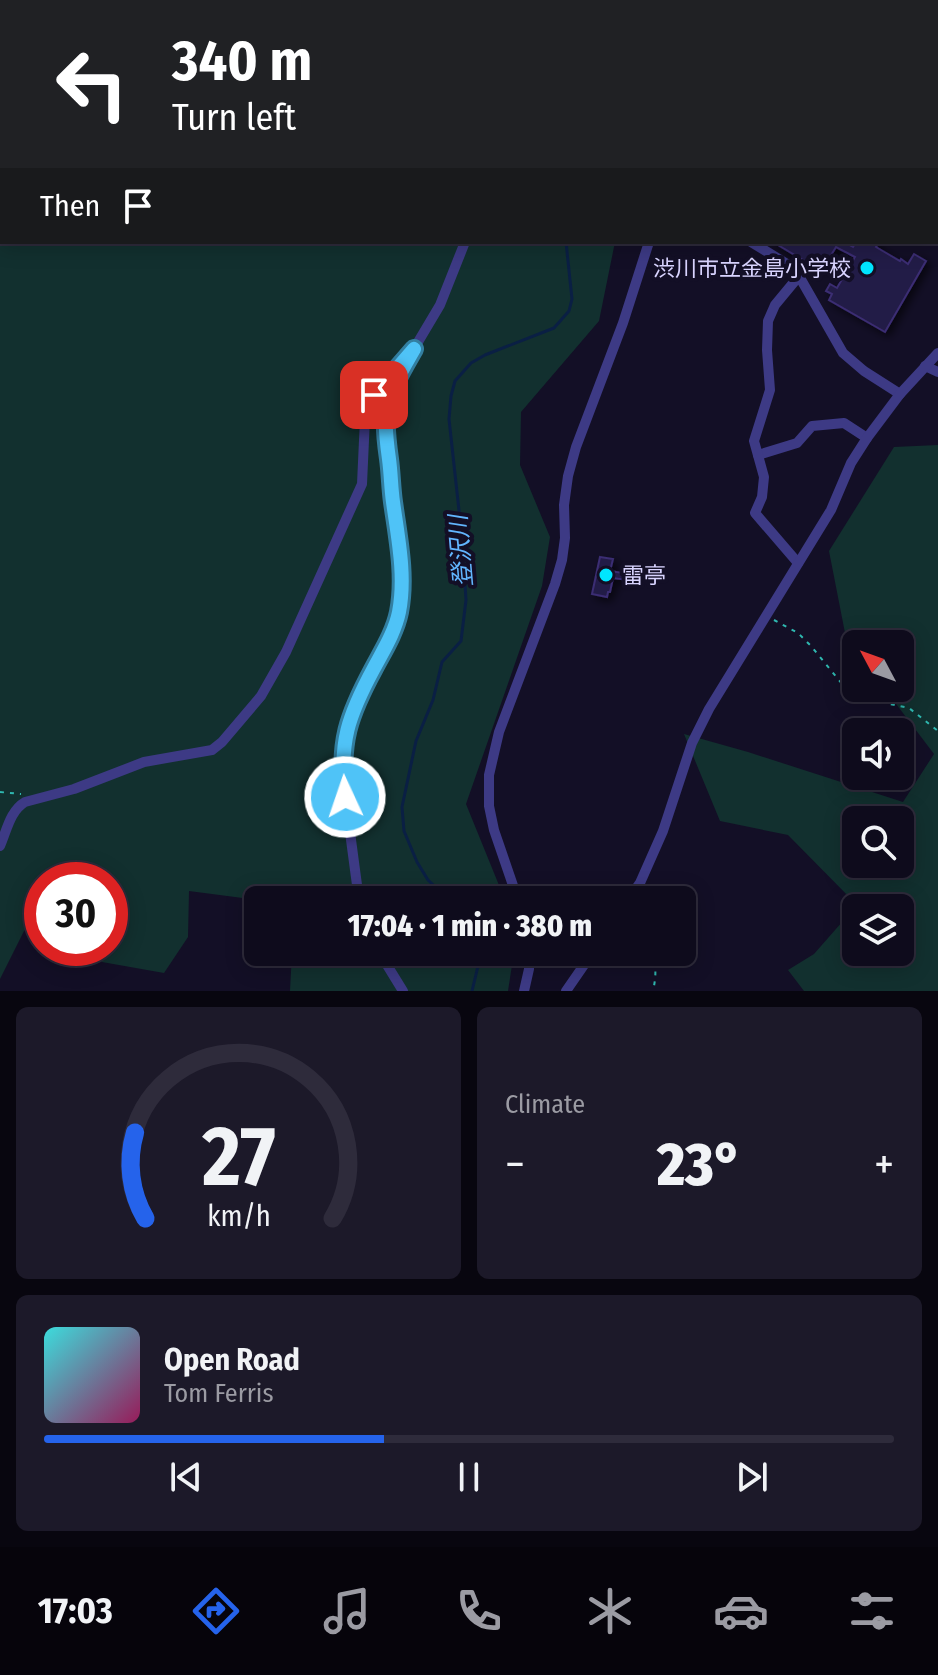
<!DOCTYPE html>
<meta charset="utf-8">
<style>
body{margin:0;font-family:"Fira Sans Condensed","Noto Sans JP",sans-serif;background:#1c1929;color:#f1f3f6;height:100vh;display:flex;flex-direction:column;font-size:30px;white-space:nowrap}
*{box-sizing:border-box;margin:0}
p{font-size:26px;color:#9b9ba3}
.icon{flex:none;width:44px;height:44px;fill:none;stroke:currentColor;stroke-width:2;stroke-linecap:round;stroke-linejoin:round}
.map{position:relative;height:991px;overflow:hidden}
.panel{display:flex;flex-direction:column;gap:16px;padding:16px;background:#08060f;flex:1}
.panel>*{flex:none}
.hud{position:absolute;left:0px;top:0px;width:938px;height:244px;box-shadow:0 4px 20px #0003,0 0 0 2px #2e2b3b;background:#202124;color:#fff;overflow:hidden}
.needle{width:52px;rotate:311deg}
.fabs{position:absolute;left:842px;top:630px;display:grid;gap:16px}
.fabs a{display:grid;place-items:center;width:72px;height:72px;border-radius:12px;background:#0e0b1c;box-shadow:0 4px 20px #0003,0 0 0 2px #2e2b3b;font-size:40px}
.speed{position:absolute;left:24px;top:862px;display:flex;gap:16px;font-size:40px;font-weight:700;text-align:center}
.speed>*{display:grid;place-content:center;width:104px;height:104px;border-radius:50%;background:#0e0b1c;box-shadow:0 4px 20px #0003,0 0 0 2px #2e2b3b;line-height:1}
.speed .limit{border:12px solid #d22;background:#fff;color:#111}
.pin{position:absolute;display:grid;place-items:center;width:68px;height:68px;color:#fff;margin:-34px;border-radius:16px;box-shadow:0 4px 12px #0006}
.me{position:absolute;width:88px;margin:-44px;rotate:357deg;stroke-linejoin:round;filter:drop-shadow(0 0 6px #0008)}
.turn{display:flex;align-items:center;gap:28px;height:168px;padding:0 40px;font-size:36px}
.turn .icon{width:104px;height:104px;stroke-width:2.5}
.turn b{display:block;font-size:56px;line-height:68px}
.then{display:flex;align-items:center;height:76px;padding:0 40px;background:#0003;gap:16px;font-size:30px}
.big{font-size:60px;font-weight:800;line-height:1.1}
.panel .card{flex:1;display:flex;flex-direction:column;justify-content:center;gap:12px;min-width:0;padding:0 28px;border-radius:12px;background:#1c1929}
.panel .dial{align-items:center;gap:0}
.dial svg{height:208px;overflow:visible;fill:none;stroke:#2e2b3b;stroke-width:7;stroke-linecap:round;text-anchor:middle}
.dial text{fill:#f1f3f6;stroke:none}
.song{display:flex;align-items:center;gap:24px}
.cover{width:96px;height:96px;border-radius:12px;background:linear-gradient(135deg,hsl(180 70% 55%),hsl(330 70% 35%))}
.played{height:8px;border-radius:4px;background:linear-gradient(90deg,#2563eb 40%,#2e2b3b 40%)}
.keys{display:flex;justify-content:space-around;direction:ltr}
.heat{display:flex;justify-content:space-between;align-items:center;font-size:44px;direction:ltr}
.panel .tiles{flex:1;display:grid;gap:16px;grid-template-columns:1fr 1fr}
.card:last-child{grid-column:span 2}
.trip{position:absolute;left:244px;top:886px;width:452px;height:80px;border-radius:12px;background:#0e0b1c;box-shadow:0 4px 20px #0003,0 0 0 2px #2e2b3b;font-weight:800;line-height:80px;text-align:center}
.menu{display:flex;height:128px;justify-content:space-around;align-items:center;background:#06040b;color:#9b9ba3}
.menu .icon{width:56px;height:56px}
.menu .current{color:#2563eb}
.menu b{font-size:36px;color:#f1f3f6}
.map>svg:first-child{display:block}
.green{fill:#12302f;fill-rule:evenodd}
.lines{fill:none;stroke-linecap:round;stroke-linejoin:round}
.stream{stroke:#0a1f44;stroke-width:3}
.building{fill:#241b47;stroke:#3b2d73;stroke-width:2;filter:url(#shadow)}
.path{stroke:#2fb8b0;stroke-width:2;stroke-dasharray:4 6;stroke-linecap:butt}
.minor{stroke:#3d3a85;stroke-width:10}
.major{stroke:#c25bff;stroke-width:14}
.highway{stroke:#ff4fa3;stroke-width:16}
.route-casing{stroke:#337fa1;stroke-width:20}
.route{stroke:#4fc3f7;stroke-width:14}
.poi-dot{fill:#00e5ff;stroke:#130f26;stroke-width:3}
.labels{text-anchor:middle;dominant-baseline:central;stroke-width:8;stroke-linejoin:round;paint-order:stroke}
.poi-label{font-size:22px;fill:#d9d4ff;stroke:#130f26;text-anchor:end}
.water-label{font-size:24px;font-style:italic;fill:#62b6ff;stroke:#130f26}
</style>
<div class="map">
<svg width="938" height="991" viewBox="0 0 938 991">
<defs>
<filter id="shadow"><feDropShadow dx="4" dy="4" stdDeviation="4" flood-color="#0009"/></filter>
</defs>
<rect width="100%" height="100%" fill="#130f26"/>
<g class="green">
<path d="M 2,228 L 2,242 L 615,242 L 599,321 L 521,412 L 520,465 L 550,537 L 542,586 L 466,804 L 505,900 L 258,900 L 189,891 L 188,937 L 164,973 L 102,962 L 96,948 L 110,948 L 110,880 L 42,880 L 42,918 L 30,919 L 0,979 L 0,229 Z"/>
<path d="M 938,445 L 938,991 L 804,991 L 788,970 L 814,954 L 857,905 L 788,835 L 720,821 L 684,734 L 748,752 L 903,802 L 934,754 L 884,688 L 900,688 L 900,644 L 856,644 L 856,650 L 846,638 L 829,551 L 894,447 ZM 856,820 L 900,820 L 900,864 L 856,864 ZM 856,908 L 900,908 L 900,952 L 856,952 Z"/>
<path d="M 292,952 L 514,952 L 508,991 L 290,991 Z"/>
</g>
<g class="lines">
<g class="stream">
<path d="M 657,2 L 658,0"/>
<path d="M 449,900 L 428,880 L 417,862 L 404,831 L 402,807 L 416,741 L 433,700 L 442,662 L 461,641 L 466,600 L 462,538 L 449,419 L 451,396 L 455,381 L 471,363 L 485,355 L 554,328 L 569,311 L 572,299 L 566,242"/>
<path d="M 472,991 L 479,962 L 478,952"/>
</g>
</g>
<g class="building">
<path d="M 773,242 L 844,242 L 853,247 L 856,242 L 879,242 L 876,247 L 900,261 L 901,259 L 908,264 L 914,254 L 926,261 L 885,332 L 829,300 L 832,294 L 826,291 L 830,284 L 837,288 L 855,257 L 836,247 L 825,265 L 822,263 L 818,269 Z"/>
<path d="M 600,557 L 613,559 L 610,571 L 629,574 L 628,580 L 613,578 L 610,592 L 608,592 L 607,597 L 592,594 Z"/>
</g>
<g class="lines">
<g class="path">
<path d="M 224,0 L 225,2"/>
<path d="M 774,620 L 798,633 L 811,646 L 852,696 L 909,708 L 938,731"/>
<path d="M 0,792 L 21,794"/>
<path d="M 651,952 C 657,966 656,977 653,991"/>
</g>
<g class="minor">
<path d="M 405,0 L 408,2"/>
<path d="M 712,2 L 712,0"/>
<path d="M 924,2 L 926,0"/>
<path d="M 936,147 L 938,148"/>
<path d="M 751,242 L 787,264 L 799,276 L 843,353 L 864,371 L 900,394"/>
<path d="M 925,366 L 938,372"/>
<path d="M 758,455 L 797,443 L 812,426 L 844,423 L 867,438"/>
<path d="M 798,563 L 755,513 L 762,497 L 764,477 L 754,441 L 770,390 L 767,350 L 768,321 L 775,305 L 799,276"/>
<path d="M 0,846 C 7,830 10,811 25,802 L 74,789 L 144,762 L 212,750 L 222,742 L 261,696 L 286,652 L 362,484 L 365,418 L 374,395 L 414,349"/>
<path d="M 359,900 L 342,772 L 344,741 L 354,707 L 390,638 L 399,615 L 401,600 L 399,539 L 393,500 L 386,434 L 386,414 L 399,374 L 440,305 L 465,242"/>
<path d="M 518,900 L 494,830 L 489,806 L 489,775 L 499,732 L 555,584 L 562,560 L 565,538 L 564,505 L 568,476 L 576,447 L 623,323 L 649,242"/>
<path d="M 628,900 L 640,883 L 663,831 L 692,743 L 709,709 L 831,510 L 851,463 L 867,438 L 900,394 L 938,353"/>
<path d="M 379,952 L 403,991"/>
<path d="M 524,991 L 529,969 L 529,952"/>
<path d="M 566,991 L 593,952"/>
</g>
<g class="major">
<path d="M 39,2 L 41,0"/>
<path d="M 0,28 L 2,27"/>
</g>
<g class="highway">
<path d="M 295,2 L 297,0"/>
<path d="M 325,2 L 326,0"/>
<path d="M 364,2 L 365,0"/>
<path d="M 0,216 L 2,215"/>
</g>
</g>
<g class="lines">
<g class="route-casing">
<path id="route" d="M 345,797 C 339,742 348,716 374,668 C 383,651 395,632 399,612 C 406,576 398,538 393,502 C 391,488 391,474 389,459 C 387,445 385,431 386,417 C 388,392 402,370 414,349 L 374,395"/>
</g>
<use href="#route" class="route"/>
</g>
<g class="poi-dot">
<circle cx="867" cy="268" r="8"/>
<circle cx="606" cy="575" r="8"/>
</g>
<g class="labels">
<g class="poi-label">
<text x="851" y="268">渋川市立金島小学校</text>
<text x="622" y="575" text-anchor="start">雷亭</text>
</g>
<g class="water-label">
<text transform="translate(461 551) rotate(-95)">登沢川</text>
</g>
</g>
</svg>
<div class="fabs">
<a><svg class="needle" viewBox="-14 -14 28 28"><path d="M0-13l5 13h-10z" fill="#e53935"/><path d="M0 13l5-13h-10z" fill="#9b9ba3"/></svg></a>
<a><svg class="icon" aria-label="sound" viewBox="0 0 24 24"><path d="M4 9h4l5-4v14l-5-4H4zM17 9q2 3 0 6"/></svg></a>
<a><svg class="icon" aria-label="search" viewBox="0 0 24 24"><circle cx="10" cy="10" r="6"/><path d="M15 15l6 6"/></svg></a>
<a><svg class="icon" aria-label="layers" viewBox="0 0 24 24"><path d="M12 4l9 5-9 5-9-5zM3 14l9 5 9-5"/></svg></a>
</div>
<div class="speed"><div class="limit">30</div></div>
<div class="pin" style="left:374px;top:395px;background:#d93025"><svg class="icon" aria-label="arrive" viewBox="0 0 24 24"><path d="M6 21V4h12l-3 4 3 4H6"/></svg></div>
<svg class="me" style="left:345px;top:797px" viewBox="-20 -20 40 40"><circle r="17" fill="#4fc3f7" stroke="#fff" stroke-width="3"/><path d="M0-11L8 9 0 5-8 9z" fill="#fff"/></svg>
<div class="trip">17:04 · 1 min · 380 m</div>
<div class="hud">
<div class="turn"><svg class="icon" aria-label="left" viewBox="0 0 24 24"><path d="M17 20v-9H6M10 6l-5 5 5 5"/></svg><div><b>340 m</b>Turn left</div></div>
<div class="then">Then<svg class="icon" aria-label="arrive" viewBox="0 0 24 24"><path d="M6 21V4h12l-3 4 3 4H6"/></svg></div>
</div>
</div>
<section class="panel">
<div class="tiles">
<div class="card dial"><svg viewBox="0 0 100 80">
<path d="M14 69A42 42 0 1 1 86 69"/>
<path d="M14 69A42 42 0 0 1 10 36" stroke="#2563eb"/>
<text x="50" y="56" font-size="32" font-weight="700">27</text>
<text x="50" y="72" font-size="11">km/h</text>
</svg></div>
<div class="card"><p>Climate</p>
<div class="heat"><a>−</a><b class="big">23°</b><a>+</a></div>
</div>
<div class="card">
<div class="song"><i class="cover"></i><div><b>Open Road</b><p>Tom Ferris</p></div></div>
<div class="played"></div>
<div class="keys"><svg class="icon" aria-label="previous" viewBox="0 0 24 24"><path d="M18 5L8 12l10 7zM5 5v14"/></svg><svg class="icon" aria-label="pause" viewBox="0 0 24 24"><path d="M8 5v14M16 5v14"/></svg><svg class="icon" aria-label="next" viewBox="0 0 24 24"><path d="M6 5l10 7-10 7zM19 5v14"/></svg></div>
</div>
</div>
</section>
<nav class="menu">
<b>17:03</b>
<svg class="icon current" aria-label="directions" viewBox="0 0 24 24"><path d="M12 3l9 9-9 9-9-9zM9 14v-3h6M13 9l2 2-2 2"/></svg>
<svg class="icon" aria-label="music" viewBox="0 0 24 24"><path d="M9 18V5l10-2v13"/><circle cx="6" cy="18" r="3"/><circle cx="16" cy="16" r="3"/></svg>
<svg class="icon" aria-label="phone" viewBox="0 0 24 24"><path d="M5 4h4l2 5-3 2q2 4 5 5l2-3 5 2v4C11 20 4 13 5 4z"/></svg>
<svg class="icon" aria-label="climate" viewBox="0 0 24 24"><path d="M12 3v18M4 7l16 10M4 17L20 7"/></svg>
<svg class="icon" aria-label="car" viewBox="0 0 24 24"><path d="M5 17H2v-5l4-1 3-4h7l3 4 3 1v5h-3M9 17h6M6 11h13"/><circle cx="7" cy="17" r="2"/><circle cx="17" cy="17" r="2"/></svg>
<svg class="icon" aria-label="filters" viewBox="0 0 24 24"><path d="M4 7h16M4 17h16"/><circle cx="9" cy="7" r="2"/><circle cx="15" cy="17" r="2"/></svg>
</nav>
